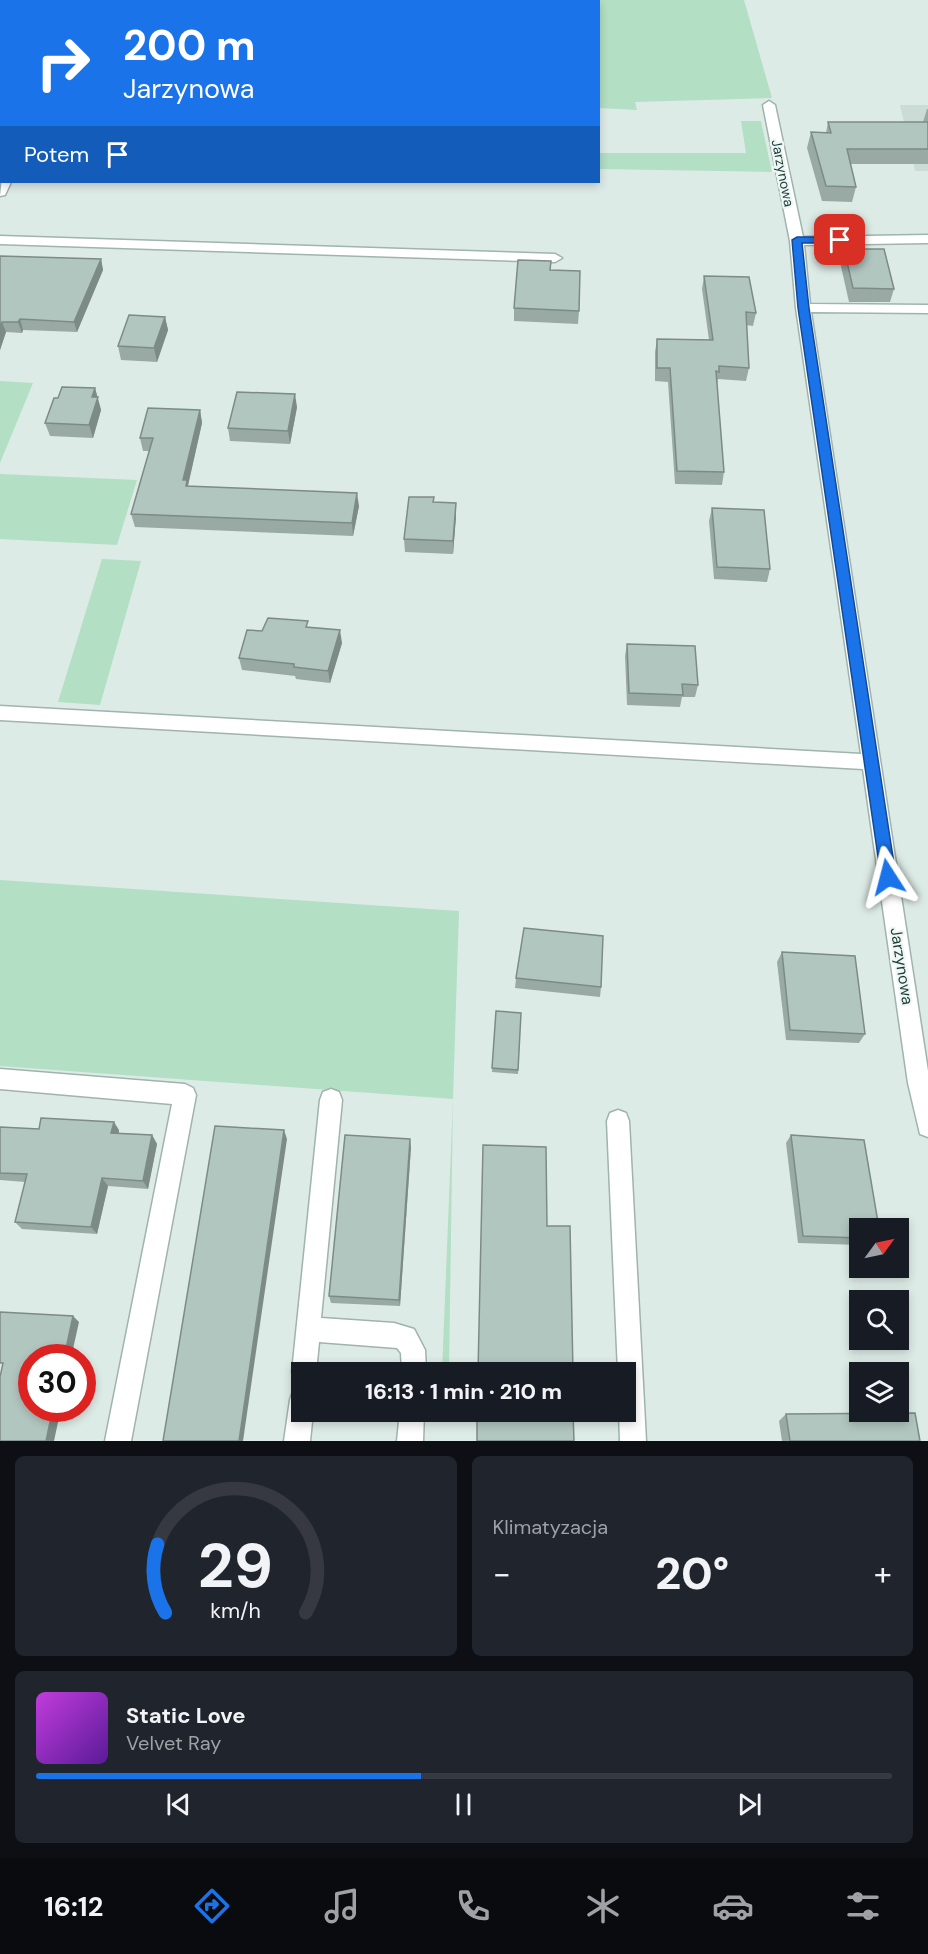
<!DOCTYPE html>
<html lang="pl">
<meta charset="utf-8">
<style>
body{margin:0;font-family:"DM Sans",sans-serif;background:#20242c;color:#f1f3f6;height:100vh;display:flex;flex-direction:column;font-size:22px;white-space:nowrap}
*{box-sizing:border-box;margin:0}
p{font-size:20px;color:#9ea1a6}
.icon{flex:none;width:33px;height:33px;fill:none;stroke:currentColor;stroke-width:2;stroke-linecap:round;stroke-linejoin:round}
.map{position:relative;height:1441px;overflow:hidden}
.panel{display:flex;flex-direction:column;gap:15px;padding:15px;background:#0d0f14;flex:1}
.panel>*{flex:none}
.hud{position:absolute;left:0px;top:0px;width:600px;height:183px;box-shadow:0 3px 9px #0003;background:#1a73e8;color:#fff;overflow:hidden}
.needle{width:39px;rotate:57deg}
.controls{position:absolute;left:849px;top:1218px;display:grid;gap:12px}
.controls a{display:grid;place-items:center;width:60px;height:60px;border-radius:0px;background:#171b24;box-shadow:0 3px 9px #0003;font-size:30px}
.speed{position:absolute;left:18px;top:1344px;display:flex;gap:12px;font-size:30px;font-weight:700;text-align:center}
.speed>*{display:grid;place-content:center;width:78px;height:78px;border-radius:50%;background:#171b24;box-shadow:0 3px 9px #0003;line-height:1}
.speed .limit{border:9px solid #d22;background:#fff;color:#111}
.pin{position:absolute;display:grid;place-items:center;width:51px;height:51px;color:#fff;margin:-26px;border-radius:12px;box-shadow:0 3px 9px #0006}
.me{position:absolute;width:66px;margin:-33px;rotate:351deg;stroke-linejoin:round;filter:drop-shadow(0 0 4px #0008)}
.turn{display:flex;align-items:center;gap:21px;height:126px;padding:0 24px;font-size:27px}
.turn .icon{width:78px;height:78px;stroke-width:2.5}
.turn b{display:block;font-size:42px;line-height:51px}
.then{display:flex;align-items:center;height:57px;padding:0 24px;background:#0003;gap:12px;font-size:22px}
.big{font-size:45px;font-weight:800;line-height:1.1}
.panel .widget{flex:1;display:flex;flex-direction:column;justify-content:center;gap:9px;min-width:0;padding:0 21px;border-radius:9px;background:#20242c}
.panel .dial{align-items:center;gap:0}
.dial svg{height:156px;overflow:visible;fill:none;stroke:#363941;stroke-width:7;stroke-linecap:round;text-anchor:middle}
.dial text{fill:#f1f3f6;stroke:none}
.song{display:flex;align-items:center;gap:18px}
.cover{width:72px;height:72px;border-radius:9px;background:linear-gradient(135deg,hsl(290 70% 55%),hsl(270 70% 35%))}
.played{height:6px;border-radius:3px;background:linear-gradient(90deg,#1a73e8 45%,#363941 45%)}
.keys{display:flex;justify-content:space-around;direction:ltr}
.heat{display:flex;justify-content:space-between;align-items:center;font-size:33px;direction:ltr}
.panel .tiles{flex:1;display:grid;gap:15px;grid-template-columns:1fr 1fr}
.widget:last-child{grid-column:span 2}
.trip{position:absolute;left:291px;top:1362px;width:345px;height:60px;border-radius:0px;background:#171b24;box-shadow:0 3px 9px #0003;font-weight:800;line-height:60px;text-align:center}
.dock{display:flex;height:96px;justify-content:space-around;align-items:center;background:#090b0e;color:#9ea1a6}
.dock .icon{width:42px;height:42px}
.dock .selected{color:#1a73e8}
.dock b{font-size:27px;color:#f1f3f6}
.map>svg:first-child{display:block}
.built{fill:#cbdbd5}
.green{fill:#b3dfc4}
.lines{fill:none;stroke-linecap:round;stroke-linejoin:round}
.service-casing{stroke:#a0b3ae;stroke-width:3}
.minor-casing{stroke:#a0b3ae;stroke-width:3}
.service{fill:#fff;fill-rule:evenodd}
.minor{fill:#fff;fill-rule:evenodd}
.wall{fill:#99aaa5}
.shaded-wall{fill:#7d8b86}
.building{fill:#b2c6c0;stroke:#7d8b86;stroke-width:1.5}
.route{fill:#1a73e8;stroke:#114b97;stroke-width:1.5}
.labels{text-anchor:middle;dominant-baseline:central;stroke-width:4.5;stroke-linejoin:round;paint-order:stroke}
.far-street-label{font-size:14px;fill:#1d3c37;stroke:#eef7f4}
.street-label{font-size:16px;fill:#1d3c37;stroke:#eef7f4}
</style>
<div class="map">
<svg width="928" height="1441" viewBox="0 0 928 1441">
<rect width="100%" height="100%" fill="#ddebe6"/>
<path class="built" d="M 900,105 L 928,105 L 928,171 L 915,171 Z"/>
<g class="green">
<path d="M 282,0 L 744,0 L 772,98 L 635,102 L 637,110 L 599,108 L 598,2 Z"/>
<path d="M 741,121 L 761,121 L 772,172 L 599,169 L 599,153 L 746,153 Z"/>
<path d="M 0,381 L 33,383 L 0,463 Z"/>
<path d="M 0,474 L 137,480 L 117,545 L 0,539 Z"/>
<path d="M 102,559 L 141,561 L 100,705 L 58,702 Z"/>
<path d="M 0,880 L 459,911 L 453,1099 L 449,1372 L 442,1372 L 453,1099 L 0,1066 Z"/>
</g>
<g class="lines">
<g class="service-casing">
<g id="service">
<path d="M 0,0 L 12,0 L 13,2 L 2,2 L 2,4 Z"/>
<path d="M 0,35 L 2,35 L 0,44 Z"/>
<path d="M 0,236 L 555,254 L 562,258 L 555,262 L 0,244 Z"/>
<path d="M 0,1069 L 185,1084 L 193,1088 L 196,1095 L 131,1441 L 105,1441 L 172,1104 L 0,1089 Z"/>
<path d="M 331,1089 L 339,1092 L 342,1100 L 321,1318 L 394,1323 L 414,1329 L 425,1350 L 426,1372 L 402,1372 L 401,1353 L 397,1348 L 319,1342 L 316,1372 L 302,1372 L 302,1383 L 295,1381 L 292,1372 L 320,1100 L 323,1092 Z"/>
<path d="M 618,1110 L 626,1113 L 629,1121 L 646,1441 L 620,1441 L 619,1412 L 626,1412 L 626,1372 L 618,1372 L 607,1121 L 610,1113 Z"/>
<path d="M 302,1388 L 302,1412 L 313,1412 L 310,1441 L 284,1441 L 290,1400 L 293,1391 Z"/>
<path d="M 400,1412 L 424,1412 L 423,1441 L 397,1441 Z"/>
</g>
</g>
<g class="minor-casing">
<g id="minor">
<path d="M 85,0 L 95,0 L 84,2 Z"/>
<path d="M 769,101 L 775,105 L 803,237 L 928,235 L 928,243 L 804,245 L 810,304 L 928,305 L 928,313 L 811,312 L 928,1071 L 928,1137 L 920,1134 L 908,1083 L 863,769 L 0,720 L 0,706 L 861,754 L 796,308 L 790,241 L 763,105 Z"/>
<path d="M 2,179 L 2,182 L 11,182 L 5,195 L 0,196 Z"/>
</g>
</g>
<use href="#service" class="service"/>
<use href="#minor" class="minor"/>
</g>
<g class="wall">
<path d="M 927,109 L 928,109 L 928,164 L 850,164 L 856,187 L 852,202 L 822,201 L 807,148 L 811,132 L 826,133 L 828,122 L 923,122 Z"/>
<path d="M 844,249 L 894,289 L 890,302 L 849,302 L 840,262 Z"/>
<path d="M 0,256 L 101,259 L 103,270 L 77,332 L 23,330 L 22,333 L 6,332 L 0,350 Z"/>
<path d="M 550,270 L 579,311 L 578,324 L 514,321 L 514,308 Z"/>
<path d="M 704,276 L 756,313 L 753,326 L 746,325 L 749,368 L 746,381 L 718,379 L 717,385 L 724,472 L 722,485 L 675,484 L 668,382 L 655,381 L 655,352 L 657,339 L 709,340 L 702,289 Z"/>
<path d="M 165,317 L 168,330 L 157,362 L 121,360 L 118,346 Z"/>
<path d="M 95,388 L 101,410 L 93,438 L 50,436 L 45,423 L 58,398 Z"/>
<path d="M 297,407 L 290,444 L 230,441 L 228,428 Z"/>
<path d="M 200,410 L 202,423 L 188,486 L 359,506 L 353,536 L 135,527 L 131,514 L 149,451 L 143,451 L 140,438 Z"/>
<path d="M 434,502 L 456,503 L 456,516 L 453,554 L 405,552 L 404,539 Z"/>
<path d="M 712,508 L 770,569 L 767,582 L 714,579 L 709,521 Z"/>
<path d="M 309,627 L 342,643 L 330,683 L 296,679 L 295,676 L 242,670 L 239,658 L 262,631 Z"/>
<path d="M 627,644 L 698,685 L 695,697 L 682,697 L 680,707 L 627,705 L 625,656 Z"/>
<path d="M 782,952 L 865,1034 L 859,1043 L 786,1040 L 777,962 Z"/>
<path d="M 516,978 L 601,987 L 600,997 L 515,988 Z"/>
<path d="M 496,1011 L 521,1013 L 518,1074 L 492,1072 Z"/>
<path d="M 0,1127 L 39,1129 L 119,1130 L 119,1133 L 152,1135 L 157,1144 L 148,1189 L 108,1186 L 97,1234 L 22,1229 L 15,1222 L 25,1182 L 0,1180 Z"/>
<path d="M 791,1135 L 860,1228 L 860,1245 L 798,1243 L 786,1143 Z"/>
<path d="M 411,1147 L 400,1306 L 331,1303 L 329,1296 Z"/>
<path d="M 786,1414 L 920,1441 L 782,1441 L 779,1421 Z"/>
</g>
<g class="shaded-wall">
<path d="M 101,259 L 103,270 L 77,332 L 74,322 Z"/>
<path d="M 165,317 L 168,330 L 157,362 L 154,348 Z"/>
<path d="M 20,319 L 23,330 L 22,333 L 18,322 Z"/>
<path d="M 2,322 L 6,332 L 0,350 L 0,328 Z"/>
<path d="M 95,388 L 101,410 L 93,438 L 89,425 L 92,397 Z"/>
<path d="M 295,394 L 297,407 L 290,444 L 288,431 Z"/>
<path d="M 200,410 L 202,423 L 188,485 L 190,493 L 183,480 Z"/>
<path d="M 357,493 L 359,506 L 353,536 L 352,523 Z"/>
<path d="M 456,503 L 456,516 L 453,554 L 453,541 Z"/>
<path d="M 340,630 L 342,643 L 330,683 L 328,671 Z"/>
<path d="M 114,1122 L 119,1130 L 117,1141 L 111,1133 Z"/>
<path d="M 284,1130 L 287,1139 L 243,1441 L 239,1441 Z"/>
<path d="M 152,1135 L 157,1144 L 148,1189 L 143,1181 Z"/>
<path d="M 410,1139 L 411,1147 L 400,1306 L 399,1300 Z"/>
<path d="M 102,1178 L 108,1186 L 97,1234 L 91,1227 Z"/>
<path d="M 73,1316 L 79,1322 L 71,1358 L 64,1358 Z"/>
<path d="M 53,1408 L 61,1408 L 54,1441 L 46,1441 Z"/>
</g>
<g class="building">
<path d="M 828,122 L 928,122 L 928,149 L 847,149 L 856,187 L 826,186 L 811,132 L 831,133 Z"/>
<path d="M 844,249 L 884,249 L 894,289 L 853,288 Z"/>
<path d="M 0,256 L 101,259 L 74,322 L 20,319 L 18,322 L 2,322 L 0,328 Z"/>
<path d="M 518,260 L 551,261 L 550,270 L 580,271 L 579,311 L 514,308 Z"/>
<path d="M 704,276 L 749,277 L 756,313 L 746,312 L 749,368 L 719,366 L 719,372 L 716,371 L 724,472 L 677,471 L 670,368 L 657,368 L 657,339 L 713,340 Z"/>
<path d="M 129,315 L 165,317 L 154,348 L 118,346 Z"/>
<path d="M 62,387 L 95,388 L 92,397 L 98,397 L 89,425 L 45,423 L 54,398 L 58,398 Z"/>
<path d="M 237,392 L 295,394 L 288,431 L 228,428 Z"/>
<path d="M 148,408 L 200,410 L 183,480 L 187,480 L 186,486 L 357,493 L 352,523 L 131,514 L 153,438 L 140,438 Z"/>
<path d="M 409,497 L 434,497 L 433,502 L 456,503 L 453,541 L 404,539 Z"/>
<path d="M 712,508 L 764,510 L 770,569 L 717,567 Z"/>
<path d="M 268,618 L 308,621 L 306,627 L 340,630 L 328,671 L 294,667 L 294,664 L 239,658 L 247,630 L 262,631 Z"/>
<path d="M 627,644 L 695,646 L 698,685 L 682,684 L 683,695 L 629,693 Z"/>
<path d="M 524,928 L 603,936 L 601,987 L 516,978 Z"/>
<path d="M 782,952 L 855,956 L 865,1034 L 790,1030 Z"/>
<path d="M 496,1011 L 521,1013 L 518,1070 L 492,1068 Z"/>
<path d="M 41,1118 L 114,1122 L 111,1133 L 152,1135 L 143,1181 L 102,1178 L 91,1227 L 15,1222 L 27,1174 L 0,1173 L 0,1127 L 39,1129 Z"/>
<path d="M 215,1126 L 284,1130 L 239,1441 L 163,1441 Z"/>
<path d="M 345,1135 L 410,1139 L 399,1300 L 329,1296 Z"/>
<path d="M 791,1135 L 864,1140 L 879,1228 L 860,1228 L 860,1238 L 803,1236 Z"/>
<path d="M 483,1145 L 546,1147 L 547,1226 L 570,1226 L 573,1372 L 478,1372 Z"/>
<path d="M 0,1312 L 73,1316 L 64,1358 L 32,1358 L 32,1408 L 53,1408 L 46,1441 L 0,1441 L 0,1377 L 3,1363 L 0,1363 Z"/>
<path d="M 477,1412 L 573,1412 L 574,1441 L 477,1441 Z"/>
<path d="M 915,1413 L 920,1441 L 790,1441 L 786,1414 Z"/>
</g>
<path class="route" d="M 797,237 L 840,237 L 845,240 L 840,243 L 802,243 L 809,308 L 896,877 L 893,881 L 888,883 L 883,881 L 881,877 L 798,308 L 792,240 Z"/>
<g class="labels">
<g class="far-street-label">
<text transform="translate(783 173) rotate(79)">Jarzynowa</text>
</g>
<g class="street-label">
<text transform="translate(902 966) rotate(81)">Jarzynowa</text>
</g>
</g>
</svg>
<div class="controls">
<a><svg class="needle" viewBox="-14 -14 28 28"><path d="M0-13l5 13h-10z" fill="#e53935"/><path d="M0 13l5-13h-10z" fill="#9ea1a6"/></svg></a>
<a><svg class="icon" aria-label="search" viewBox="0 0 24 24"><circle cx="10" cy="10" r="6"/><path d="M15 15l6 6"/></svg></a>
<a><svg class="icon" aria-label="layers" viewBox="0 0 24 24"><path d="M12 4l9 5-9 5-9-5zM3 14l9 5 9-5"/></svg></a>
</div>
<div class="speed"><div class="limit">30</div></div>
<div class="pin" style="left:840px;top:240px;background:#d93025"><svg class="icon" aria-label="arrive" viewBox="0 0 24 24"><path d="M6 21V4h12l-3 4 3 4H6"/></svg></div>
<svg class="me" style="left:888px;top:877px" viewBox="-20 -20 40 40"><path d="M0-17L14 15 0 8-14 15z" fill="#1a73e8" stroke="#fff" stroke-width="4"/></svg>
<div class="trip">16:13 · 1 min · 210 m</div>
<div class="hud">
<div class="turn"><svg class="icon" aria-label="right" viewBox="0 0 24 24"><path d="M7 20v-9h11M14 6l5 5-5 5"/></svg><div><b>200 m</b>Jarzynowa</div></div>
<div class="then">Potem<svg class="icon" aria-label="arrive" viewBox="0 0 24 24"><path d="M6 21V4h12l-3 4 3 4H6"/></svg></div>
</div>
</div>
<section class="panel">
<div class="tiles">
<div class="widget dial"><svg viewBox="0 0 100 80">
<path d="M14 69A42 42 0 1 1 86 69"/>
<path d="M14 69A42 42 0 0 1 10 34" stroke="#1a73e8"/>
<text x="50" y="56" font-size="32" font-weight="700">29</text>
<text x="50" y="72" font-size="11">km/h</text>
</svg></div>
<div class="widget"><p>Klimatyzacja</p>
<div class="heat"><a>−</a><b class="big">20°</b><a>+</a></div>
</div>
<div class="widget">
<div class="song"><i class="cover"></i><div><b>Static Love</b><p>Velvet Ray</p></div></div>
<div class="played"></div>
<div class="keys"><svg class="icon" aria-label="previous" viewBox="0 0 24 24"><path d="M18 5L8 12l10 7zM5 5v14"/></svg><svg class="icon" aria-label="pause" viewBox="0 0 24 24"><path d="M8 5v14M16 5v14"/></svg><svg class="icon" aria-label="next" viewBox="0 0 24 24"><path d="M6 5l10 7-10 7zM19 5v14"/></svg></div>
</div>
</div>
</section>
<nav class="dock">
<b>16:12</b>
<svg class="icon selected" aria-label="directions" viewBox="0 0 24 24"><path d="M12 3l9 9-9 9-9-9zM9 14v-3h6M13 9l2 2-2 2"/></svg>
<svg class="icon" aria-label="music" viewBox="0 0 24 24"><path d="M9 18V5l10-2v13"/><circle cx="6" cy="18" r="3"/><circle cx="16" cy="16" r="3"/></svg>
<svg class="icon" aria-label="phone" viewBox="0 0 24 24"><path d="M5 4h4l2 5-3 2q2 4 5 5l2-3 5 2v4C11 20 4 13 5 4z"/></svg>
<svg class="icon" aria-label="climate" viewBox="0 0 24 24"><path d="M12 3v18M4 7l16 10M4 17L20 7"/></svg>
<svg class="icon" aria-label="car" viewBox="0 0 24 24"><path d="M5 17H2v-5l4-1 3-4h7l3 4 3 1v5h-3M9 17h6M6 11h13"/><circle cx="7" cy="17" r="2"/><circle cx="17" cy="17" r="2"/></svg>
<svg class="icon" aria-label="filters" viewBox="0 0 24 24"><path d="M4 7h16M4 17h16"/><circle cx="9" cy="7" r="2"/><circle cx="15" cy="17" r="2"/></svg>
</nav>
